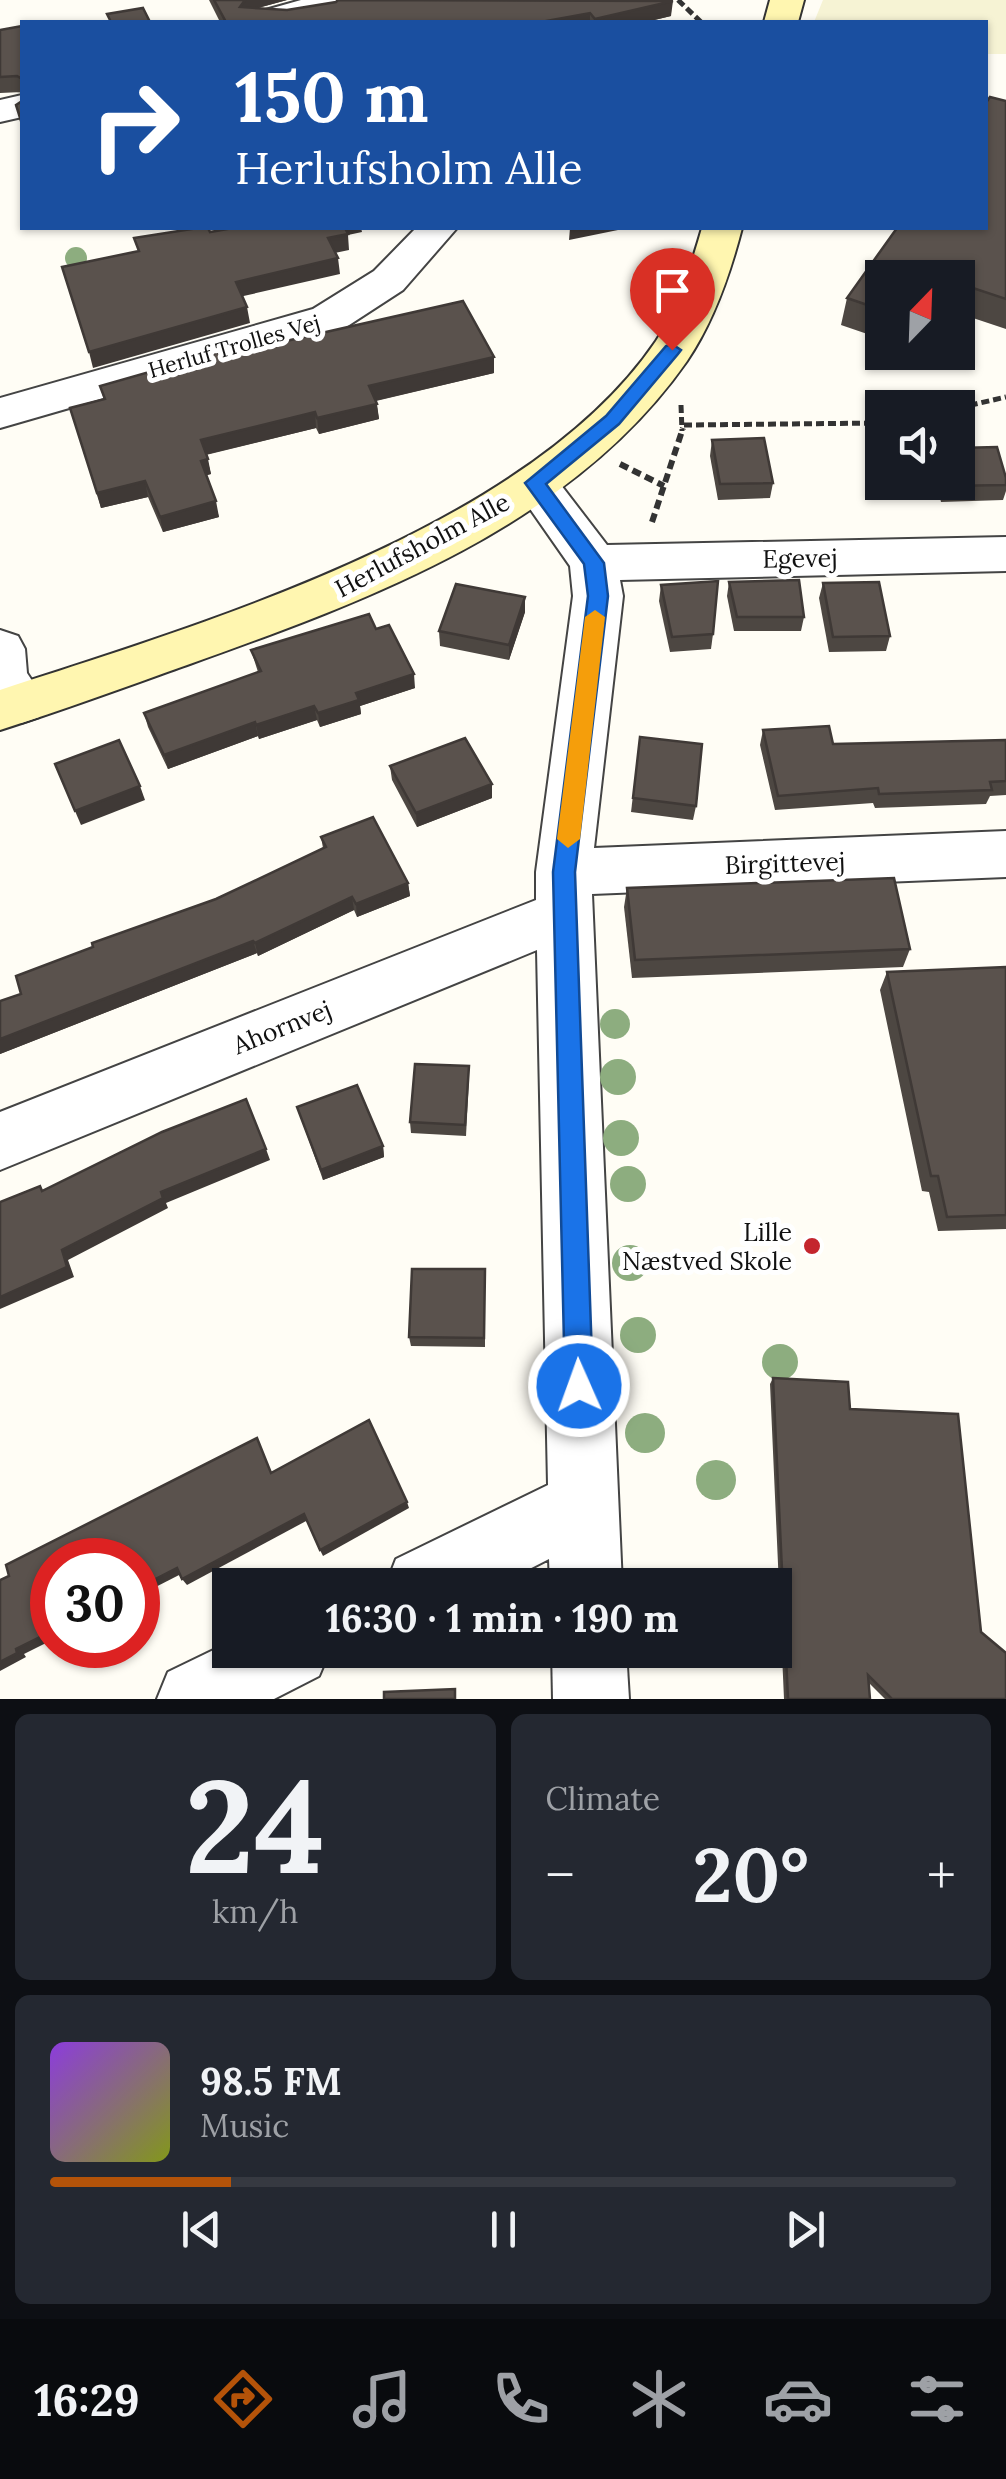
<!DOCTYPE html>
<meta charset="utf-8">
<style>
body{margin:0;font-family:Lora,serif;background:#242831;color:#f1f3f6;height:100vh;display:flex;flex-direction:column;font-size:38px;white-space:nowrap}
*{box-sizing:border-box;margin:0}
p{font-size:32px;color:#9ea1a6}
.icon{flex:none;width:55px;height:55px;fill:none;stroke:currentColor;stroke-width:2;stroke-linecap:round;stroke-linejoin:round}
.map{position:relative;height:1699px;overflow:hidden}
.drawer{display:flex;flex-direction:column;gap:15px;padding:15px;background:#0d0f14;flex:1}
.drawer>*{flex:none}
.hud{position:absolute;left:20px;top:20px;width:968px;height:210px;border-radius:0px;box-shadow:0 2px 8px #0004;background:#1a4fa0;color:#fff;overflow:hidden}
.needle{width:65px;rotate:23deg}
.tools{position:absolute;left:865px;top:260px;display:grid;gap:20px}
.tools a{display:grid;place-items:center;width:110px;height:110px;border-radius:0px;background:#171b24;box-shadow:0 2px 8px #0004;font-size:50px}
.speed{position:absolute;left:30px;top:1538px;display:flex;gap:20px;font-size:50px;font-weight:700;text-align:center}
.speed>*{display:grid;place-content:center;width:130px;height:130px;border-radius:50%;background:#171b24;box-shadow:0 2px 8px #0004;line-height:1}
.speed .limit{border:15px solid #d22;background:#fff;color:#111}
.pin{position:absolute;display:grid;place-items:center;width:85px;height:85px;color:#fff;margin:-102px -42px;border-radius:50% 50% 50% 0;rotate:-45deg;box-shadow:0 0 10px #0007}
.pin .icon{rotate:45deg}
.me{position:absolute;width:110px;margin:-55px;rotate:358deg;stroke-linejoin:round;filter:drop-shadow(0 0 8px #0008)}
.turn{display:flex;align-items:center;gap:35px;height:210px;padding:0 50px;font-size:45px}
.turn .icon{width:130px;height:130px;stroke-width:2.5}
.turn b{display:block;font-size:70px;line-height:85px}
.big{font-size:75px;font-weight:700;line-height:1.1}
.drawer .widget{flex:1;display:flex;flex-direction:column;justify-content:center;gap:15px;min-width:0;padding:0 35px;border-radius:15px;background:#242831}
.drawer .dial{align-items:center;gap:0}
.dial b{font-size:130px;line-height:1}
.song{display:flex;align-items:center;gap:30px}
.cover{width:120px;height:120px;border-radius:15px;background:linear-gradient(135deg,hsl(270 70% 55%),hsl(70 70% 35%))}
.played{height:10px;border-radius:5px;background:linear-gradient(90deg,#b45309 20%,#363941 20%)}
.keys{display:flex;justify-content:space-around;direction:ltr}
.heat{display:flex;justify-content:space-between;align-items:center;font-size:55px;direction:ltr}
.drawer .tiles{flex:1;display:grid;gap:15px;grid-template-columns:1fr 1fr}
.widget:last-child{grid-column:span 2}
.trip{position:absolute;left:212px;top:1568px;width:580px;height:100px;border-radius:0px;background:#171b24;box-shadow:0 2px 8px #0004;font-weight:700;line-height:100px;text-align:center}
.menu{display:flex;height:160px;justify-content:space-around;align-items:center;background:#090b0e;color:#9ea1a6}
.menu .icon{width:70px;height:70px}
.menu .active{color:#b45309}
.menu b{font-size:45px;color:#f1f3f6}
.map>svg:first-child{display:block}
.farmland{fill:#f6f3d4}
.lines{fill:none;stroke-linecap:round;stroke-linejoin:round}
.street-casing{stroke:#444;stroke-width:4}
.secondary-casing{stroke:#333;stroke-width:4}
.path-far1{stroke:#333;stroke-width:5;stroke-dasharray:8 4;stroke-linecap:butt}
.path{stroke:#333;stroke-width:6;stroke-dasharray:9 5;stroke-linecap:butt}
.street{fill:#fff;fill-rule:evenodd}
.secondary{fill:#fff6b0;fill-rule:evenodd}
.tree{fill:#8dad7f}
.wall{fill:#4d4742}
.shaded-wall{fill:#3f3936}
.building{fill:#5a524d;stroke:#3f3936;stroke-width:2.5}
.route{fill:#1a73e8;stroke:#114b97;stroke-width:2.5}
.slow{fill:#f59e0b}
.poi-dot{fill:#c4262e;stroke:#fff;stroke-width:4}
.labels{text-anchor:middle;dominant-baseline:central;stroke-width:10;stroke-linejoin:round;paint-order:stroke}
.far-street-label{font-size:22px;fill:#111;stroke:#fff}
.street-label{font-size:25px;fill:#111;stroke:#fff}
.poi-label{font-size:25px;fill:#111;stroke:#fff;text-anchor:end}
</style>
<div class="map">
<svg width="1006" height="1699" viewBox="0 0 1006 1699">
<rect width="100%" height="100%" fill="#fffdf5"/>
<path class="farmland" d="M 823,0 L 1006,0 L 1006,54 L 985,54 L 985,22 L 814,22 Z"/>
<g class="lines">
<g class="street-casing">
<g id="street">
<path d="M 301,0 L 356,0 C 340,24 273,24 246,22 L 251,14 Z"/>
<path d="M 22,95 L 22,117 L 0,122 L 0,100 Z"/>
<path d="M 416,228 L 457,228 L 403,290 L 343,329 L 0,428 L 0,398 L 313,309 L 374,271 Z"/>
<path d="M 535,467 L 551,472 L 607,545 L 1006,537 L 1006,571 L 620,580 L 623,596 L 594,848 L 1006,831 L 1006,877 L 592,894 L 622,1585 L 550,1585 L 549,1559 L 498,1585 L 386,1585 L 396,1559 L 548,1485 L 537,950 L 0,1170 L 0,1112 L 536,900 L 536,872 L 573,596 L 570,566 L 512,483 L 519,472 Z"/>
<path d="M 0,630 L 18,636 L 25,649 L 27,673 L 47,703 L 39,717 L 21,723 L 0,713 Z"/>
<path d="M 230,1642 L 230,1650 L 330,1650 L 319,1676 L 274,1699 L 157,1699 L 168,1672 Z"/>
<path d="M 552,1650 L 626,1650 L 629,1699 L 553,1699 Z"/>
</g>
</g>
<g class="secondary-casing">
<g id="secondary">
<path d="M 770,0 L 804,0 L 798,22 L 764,22 Z"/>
<path d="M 702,228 L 742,228 C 730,274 714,321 687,361 C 572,526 369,600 187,665 C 125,687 63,710 0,730 L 0,690 C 206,623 530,527 656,341 C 678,308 691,266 702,228 Z"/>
</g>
</g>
<g class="path-far1">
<path d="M 678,0 L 701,22"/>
<path d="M 681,405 L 682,431"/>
<path d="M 958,408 L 1006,397"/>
<path d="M 684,425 L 882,423"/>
</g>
<g class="path">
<path d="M 620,464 L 664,486"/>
<path d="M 652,522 L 683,428"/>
</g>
<use href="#street" class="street"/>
<use href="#secondary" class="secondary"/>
</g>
<g class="tree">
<circle cx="76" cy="258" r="11"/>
<circle cx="615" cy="1024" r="15"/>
<circle cx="618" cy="1077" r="18"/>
<circle cx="621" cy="1138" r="18"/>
<circle cx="628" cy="1184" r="18"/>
<circle cx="630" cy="1263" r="18"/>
<circle cx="638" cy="1335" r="18"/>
<circle cx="780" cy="1362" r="18"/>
<circle cx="645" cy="1433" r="20"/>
<circle cx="716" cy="1480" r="20"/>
</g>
<g class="wall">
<path d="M 209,0 L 287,0 L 258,8 L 287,10 L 336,2 L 671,16 L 646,22 L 220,22 Z"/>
<path d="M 22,26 L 22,127 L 16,105 L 22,101 L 22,92 L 0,93 L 0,30 Z"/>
<path d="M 1006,101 L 1006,329 L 958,313 L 958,278 L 882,278 L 882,339 L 841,325 L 847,298 Z"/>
<path d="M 264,346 L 494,373 L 376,401 L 379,419 L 319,434 L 316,428 L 206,455 L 211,474 L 206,475 L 219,517 L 163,532 L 148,497 L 101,508 L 70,408 L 104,400 L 100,386 Z"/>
<path d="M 712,440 L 773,483 L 770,498 L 718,500 L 710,456 Z"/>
<path d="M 1006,478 L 1006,491 L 1003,500 L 941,502 L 936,482 L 958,482 Z"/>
<path d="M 729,582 L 804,617 L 801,631 L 734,631 L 727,596 Z"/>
<path d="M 823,583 L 890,636 L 886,651 L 829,652 L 819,598 Z"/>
<path d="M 661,585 L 713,634 L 711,649 L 670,652 L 659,601 Z"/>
<path d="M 525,597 L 525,612 L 509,660 L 440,646 L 439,631 Z"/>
<path d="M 376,629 L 415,688 L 360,706 L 361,714 L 320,727 L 317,720 L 259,739 L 258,736 L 168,769 L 148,727 L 144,713 L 258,672 L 251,650 Z"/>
<path d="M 763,730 L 833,744 L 1006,740 L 1006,795 L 990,796 L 986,804 L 875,808 L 873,803 L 775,810 L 760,745 Z"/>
<path d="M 640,737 L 696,806 L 693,820 L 631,812 Z"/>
<path d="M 390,766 L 492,798 L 417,827 L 392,780 Z"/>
<path d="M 321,837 L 408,883 L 410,896 L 357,917 L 354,910 L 258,956 L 257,953 L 0,1054 L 0,1001 L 21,994 L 323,848 Z"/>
<path d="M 627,888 L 910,949 L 903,967 L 632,978 L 624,907 Z"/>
<path d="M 1006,967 L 1006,1229 L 938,1231 L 929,1192 L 922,1191 L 880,990 L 887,972 Z"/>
<path d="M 469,1078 L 466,1136 L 411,1133 L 410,1122 Z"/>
<path d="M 297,1107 L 383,1146 L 384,1157 L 323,1180 Z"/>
<path d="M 485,1269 L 485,1347 L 411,1346 L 409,1337 Z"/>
<path d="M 773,1378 L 850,1409 L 981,1632 L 1006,1699 L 885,1699 L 869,1683 L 870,1699 L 784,1699 L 770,1384 Z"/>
</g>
<g class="shaded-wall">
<path d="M 245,0 L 287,0 L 250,10 L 240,7 Z"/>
<path d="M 673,1 L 671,16 L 646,22 L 595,22 L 595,19 Z"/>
<path d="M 590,13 L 590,22 L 541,22 Z"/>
<path d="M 341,228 L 361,228 L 362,232 L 348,235 L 349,250 L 330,254 L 328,238 Z"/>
<path d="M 570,228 L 618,228 L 618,230 L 569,240 Z"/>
<path d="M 338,258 L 340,274 L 239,297 L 236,282 Z"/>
<path d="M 247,307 L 250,323 L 93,368 L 89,352 Z"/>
<path d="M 494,357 L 494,373 L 370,402 L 369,386 Z"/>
<path d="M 377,404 L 379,419 L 319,434 L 317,418 Z"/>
<path d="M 315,412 L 316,428 L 204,455 L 201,440 Z"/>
<path d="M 208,459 L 211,474 L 204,476 L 201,461 Z"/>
<path d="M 145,481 L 148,497 L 101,508 L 97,493 Z"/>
<path d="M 216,501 L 219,517 L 163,532 L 160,517 Z"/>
<path d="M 525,597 L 525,612 L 509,660 L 509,645 Z"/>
<path d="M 414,674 L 415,688 L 360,706 L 361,714 L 320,727 L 318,713 L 356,693 Z"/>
<path d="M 314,706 L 317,720 L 259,739 L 256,725 Z"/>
<path d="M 255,722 L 258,736 L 168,769 L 164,755 Z"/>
<path d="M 492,784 L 492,798 L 417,827 L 416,813 Z"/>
<path d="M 140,786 L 145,800 L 81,825 L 75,811 Z"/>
<path d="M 408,883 L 410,896 L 357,917 L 356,904 Z"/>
<path d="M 352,897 L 354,910 L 258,956 L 255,943 Z"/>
<path d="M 253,941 L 257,953 L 0,1054 L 0,1039 Z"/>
<path d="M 383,1146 L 384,1157 L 323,1180 L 321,1170 Z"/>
<path d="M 266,1149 L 270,1160 L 166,1203 L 168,1208 L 68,1260 L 74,1277 L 0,1309 L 0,1297 L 62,1250 L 161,1192 Z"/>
<path d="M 407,1502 L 409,1508 L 323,1556 L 320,1550 Z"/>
<path d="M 304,1514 L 308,1520 L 187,1585 L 182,1579 Z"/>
<path d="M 177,1568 L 183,1573 L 138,1596 L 138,1588 Z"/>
<path d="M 52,1631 L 52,1640 L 24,1654 L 26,1657 L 0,1671 L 0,1662 L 16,1649 Z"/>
</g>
<g class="building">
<path d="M 214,0 L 245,0 L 240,7 L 287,10 L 336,2 L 338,0 L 673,1 L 595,19 L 590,13 L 541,22 L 226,22 Z"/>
<path d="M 143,8 L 150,22 L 111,22 L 107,14 Z"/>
<path d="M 22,26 L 22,124 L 16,105 L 22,101 L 22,79 L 17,76 L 0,77 L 0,30 Z"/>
<path d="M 990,97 L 1006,101 L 1006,299 L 958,283 L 958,278 L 941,278 L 924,272 L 921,278 L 882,278 L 882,310 L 847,298 L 897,228 L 985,228 L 985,104 Z"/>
<path d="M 198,228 L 208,228 L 210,232 L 233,228 L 345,228 L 348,234 L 328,238 L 338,258 L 236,282 L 247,307 L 89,352 L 62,267 L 139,251 L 134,238 Z"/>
<path d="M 463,301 L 494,357 L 369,386 L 377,404 L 317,418 L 315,412 L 201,440 L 208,459 L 201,461 L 216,501 L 160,517 L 145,481 L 97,493 L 70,408 L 105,399 L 100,386 L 261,340 L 264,346 Z"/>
<path d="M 764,438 L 773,483 L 720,484 L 712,440 Z"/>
<path d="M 997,447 L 1006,478 L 1006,485 L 946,486 L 945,482 L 958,482 L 958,448 Z"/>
<path d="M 799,580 L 804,617 L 737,617 L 729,582 Z"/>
<path d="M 718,581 L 713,634 L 672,637 L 661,585 Z"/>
<path d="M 879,582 L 890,636 L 833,637 L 823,583 Z"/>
<path d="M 456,584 L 525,597 L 509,645 L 439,631 Z"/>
<path d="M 369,614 L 376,629 L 389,625 L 414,674 L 356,693 L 359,700 L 318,713 L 314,706 L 256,725 L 255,722 L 164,755 L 144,713 L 261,671 L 251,650 Z"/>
<path d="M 829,726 L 833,744 L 1006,740 L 1006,781 L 990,782 L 992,790 L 879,794 L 878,788 L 778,796 L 763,730 Z"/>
<path d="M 640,737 L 702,744 L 696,806 L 633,798 Z"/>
<path d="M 465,738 L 492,784 L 416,813 L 390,766 Z"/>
<path d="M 119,740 L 140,786 L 75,811 L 55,764 Z"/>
<path d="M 373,817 L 408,883 L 356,904 L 352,897 L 255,943 L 253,941 L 0,1039 L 0,1001 L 21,994 L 16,976 L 93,947 L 92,943 L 216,899 L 326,847 L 321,837 Z"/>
<path d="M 894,878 L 910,949 L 635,960 L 627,888 Z"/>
<path d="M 1006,967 L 1006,1215 L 947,1217 L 938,1176 L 931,1176 L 887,972 Z"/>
<path d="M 415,1064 L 469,1066 L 465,1125 L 410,1122 Z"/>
<path d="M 357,1085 L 383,1146 L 321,1170 L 297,1107 Z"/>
<path d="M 246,1099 L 266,1149 L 161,1192 L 163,1198 L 62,1250 L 67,1267 L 0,1297 L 0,1202 L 40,1186 L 42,1191 L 162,1132 Z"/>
<path d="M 412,1269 L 485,1269 L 484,1338 L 409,1337 Z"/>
<path d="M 773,1378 L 848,1382 L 850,1409 L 958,1414 L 981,1632 L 1006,1653 L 1006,1699 L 892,1699 L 868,1675 L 870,1699 L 788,1699 Z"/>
<path d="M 369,1420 L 407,1502 L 320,1550 L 304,1514 L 182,1579 L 177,1568 L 138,1588 L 138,1560 L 52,1560 L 52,1631 L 16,1649 L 17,1653 L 0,1662 L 0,1580 L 9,1576 L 6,1565 L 257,1438 L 271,1473 Z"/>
<path d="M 455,1689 L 455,1699 L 384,1699 L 384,1692 Z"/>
</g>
<path class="route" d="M 672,344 L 681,350 L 678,354 L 619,424 L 546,484 L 604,563 L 608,596 L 575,872 L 593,1386 L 589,1396 L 579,1400 L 569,1396 L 565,1386 L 553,872 L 588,596 L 584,564 L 525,483 L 606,416 L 666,346 Z"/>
<path class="slow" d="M 595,610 L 605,617 L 580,839 L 568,848 L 557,839 L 585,617 Z"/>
<circle class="poi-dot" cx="812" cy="1246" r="10"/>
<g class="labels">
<g class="far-street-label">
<text transform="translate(234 346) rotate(-16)">Herluf Trolles Vej</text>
</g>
<g class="street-label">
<text transform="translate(422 545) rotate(-28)">Herlufsholm Alle</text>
<text transform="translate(800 558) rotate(-1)">Egevej</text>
<text transform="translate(785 863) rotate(-2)">Birgittevej</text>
<text transform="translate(282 1027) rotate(-22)">Ahornvej</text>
</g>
<g class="poi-label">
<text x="792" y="1232">Lille<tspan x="792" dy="29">Næstved Skole</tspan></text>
</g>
</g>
</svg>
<div class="tools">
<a><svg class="needle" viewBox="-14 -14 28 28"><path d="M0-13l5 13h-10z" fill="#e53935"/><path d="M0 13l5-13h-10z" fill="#9ea1a6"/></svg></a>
<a><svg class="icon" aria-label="sound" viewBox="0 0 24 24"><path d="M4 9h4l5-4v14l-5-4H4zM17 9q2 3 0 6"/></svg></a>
</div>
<div class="speed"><div class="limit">30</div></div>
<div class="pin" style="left:672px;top:350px;background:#d93025"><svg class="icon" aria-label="arrive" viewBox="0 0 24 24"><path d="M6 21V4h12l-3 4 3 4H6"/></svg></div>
<svg class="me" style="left:579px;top:1386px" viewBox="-20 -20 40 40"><circle r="17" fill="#1a73e8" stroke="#fff" stroke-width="3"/><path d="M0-11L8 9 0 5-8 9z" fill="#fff"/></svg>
<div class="trip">16:30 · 1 min · 190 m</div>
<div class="hud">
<div class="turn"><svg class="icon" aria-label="right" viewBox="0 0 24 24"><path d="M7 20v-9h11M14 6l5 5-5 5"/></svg><div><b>150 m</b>Herlufsholm Alle</div></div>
</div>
</div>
<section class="drawer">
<div class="tiles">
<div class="widget dial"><b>24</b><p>km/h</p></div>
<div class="widget"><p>Climate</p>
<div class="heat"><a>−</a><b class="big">20°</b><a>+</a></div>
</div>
<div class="widget">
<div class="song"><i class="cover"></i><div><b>98.5 FM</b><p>Music</p></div></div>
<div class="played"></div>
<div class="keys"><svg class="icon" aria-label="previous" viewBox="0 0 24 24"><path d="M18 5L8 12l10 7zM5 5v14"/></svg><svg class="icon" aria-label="pause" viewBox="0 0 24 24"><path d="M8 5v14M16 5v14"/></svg><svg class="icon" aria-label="next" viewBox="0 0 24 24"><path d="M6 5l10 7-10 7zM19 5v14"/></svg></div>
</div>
</div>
</section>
<nav class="menu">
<b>16:29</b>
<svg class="icon active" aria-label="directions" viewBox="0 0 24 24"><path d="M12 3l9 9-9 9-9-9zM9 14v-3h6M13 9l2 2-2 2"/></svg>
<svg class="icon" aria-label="music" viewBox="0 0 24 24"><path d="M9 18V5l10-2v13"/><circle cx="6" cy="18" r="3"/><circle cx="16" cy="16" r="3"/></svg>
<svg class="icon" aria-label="phone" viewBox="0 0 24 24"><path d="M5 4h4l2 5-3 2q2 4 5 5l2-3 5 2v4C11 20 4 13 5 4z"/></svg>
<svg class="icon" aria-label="climate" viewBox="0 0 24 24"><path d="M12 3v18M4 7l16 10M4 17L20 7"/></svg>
<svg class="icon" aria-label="car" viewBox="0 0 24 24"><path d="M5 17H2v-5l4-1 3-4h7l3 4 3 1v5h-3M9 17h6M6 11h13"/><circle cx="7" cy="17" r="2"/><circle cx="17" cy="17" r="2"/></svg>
<svg class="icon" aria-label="filters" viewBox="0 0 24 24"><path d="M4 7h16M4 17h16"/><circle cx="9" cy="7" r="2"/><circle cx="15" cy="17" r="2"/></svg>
</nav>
